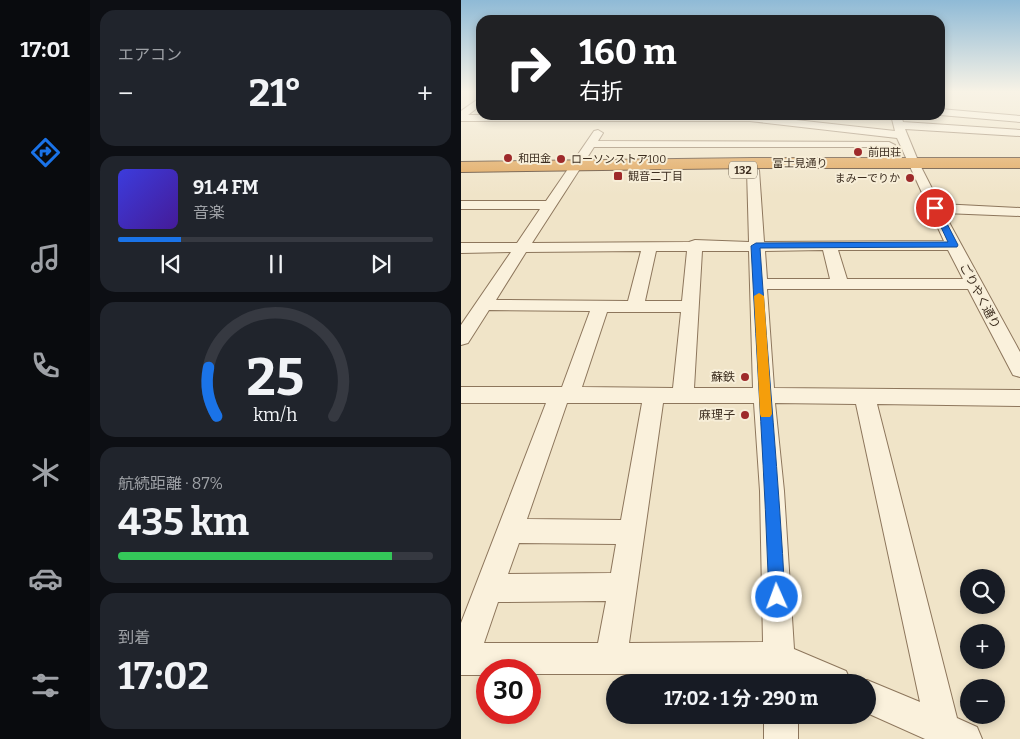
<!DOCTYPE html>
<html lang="ja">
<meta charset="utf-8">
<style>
body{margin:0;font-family:Bitter,"Noto Sans JP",serif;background:#20242c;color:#f1f3f6;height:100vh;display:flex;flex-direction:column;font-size:19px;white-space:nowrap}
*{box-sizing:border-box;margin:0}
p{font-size:16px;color:#9ea1a6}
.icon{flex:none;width:28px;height:28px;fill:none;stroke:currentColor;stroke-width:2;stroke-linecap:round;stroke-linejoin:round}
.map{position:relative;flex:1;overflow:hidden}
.details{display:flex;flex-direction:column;gap:10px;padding:10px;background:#0d0f14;width:371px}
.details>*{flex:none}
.hud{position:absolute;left:15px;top:15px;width:469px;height:105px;border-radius:15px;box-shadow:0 2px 8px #0003;background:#202124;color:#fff;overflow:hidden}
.buttons{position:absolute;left:499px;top:569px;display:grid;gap:10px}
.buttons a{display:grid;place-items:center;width:45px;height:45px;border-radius:50%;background:#171b24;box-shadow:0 2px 8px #0003;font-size:25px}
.speed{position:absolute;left:15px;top:659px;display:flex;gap:10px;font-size:25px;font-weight:700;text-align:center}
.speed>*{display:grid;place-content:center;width:65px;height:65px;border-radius:50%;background:#171b24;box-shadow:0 2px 8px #0003;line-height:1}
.speed .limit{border:8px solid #d22;background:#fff;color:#111}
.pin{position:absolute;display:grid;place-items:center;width:42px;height:42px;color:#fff;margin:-21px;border:2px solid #fff;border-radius:50%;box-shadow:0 1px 5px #0007}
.me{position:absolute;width:55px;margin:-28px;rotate:358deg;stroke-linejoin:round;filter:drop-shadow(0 0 4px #0008)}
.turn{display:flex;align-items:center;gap:18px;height:105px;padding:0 20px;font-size:22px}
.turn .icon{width:65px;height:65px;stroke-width:2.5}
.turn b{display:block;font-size:35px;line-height:42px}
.big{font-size:38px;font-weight:700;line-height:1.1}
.details .card{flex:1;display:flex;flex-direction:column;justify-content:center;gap:8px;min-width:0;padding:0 18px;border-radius:15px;background:#20242c}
.details .dial{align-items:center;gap:0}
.dial svg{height:130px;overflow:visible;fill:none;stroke:#363941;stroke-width:7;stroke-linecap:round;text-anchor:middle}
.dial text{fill:#f1f3f6;stroke:none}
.song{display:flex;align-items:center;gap:15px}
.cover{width:60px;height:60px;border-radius:8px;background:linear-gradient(135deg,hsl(240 70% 55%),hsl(260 70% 35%))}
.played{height:5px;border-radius:2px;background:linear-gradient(90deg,#1a73e8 20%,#363941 20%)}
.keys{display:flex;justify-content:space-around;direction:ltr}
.heat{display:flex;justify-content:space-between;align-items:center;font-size:28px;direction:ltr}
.charge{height:8px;border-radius:4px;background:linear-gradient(90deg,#34c759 87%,#363941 0)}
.trip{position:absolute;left:145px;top:674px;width:270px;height:50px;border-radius:25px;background:#171b24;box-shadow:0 2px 8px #0003;font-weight:700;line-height:50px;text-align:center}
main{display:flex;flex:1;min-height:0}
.tabs{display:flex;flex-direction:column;width:90px;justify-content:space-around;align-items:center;background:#090b0e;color:#9ea1a6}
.tabs .icon{width:35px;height:35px}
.tabs .selected{color:#1a73e8}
.tabs b{font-size:22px;color:#f1f3f6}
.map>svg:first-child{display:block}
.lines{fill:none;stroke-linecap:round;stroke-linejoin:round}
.minor-casing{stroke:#8d765c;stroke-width:2}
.highway-casing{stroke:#5b4430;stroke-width:2}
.minor{fill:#faf1dc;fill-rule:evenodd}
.highway{fill:#e0a458;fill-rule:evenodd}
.route{fill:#1a73e8;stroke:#114b97}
.slow{fill:#f59e0b}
.poi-dot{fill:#9e2a2b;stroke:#f7eed8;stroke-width:2}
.labels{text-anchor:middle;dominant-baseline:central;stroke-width:4;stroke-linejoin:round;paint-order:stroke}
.far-poi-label{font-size:11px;fill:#3d2e20;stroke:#f7eed8;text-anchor:start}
.far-street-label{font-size:11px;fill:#3d2e20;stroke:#f7eed8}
.shield{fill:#f7eed8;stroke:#756857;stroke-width:1}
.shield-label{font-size:11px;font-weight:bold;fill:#3d2e20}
.street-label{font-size:12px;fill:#3d2e20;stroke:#f7eed8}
.poi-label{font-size:12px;fill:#3d2e20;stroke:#f7eed8;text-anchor:end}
</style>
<main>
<nav class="tabs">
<b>17:01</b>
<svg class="icon selected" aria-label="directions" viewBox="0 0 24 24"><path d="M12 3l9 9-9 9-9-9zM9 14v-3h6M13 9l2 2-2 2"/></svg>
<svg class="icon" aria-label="music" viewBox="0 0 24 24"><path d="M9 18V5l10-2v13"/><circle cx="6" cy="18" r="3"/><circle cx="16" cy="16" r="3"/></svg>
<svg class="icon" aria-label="phone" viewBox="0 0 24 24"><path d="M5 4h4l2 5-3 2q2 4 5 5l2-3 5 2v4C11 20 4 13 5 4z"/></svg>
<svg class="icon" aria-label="climate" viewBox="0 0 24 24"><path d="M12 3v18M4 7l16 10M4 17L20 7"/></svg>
<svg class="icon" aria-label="car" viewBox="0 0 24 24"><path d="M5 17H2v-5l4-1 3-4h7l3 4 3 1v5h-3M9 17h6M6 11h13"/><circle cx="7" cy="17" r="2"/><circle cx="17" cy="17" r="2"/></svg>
<svg class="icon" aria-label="filters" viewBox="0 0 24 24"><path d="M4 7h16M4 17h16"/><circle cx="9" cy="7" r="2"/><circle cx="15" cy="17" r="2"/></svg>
</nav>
<section class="details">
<div class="card"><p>エアコン</p>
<div class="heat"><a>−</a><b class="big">21°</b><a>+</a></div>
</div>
<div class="card">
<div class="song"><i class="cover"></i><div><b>91.4 FM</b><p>音楽</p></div></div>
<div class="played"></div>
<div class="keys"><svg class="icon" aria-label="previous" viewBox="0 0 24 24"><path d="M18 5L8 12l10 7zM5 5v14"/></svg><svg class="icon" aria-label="pause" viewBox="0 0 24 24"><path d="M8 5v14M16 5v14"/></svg><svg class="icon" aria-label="next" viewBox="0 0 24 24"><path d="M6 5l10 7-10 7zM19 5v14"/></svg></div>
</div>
<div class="card dial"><svg viewBox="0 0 100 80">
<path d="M14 69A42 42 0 1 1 86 69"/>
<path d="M14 69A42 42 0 0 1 9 39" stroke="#1a73e8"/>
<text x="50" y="56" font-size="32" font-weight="700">25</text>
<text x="50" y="72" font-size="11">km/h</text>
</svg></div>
<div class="card"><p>航続距離 · 87%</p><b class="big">435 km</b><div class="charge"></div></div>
<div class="card"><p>到着</p><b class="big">17:02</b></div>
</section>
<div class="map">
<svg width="559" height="739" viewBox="0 0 559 739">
<rect width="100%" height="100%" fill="#f0e4c8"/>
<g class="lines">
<g class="minor-casing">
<g id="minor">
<path d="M 20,97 L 20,105 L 7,115 L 289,115 L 434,131 L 430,115 L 440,115 L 442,122 L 559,130 L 559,136 L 444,129 L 458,163 L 479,204 L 559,208 L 559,216 L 483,213 L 559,352 L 559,377 L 552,375 L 507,289 L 306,289 L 313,388 L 559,390 L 559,406 L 416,404 L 496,718 L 516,727 L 521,739 L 464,739 L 406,713 L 406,682 L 399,682 L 406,680 L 459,702 L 395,404 L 314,403 L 323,491 L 333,649 L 385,671 L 390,682 L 303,682 L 303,674 L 69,674 L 69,670 L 26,670 L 26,675 L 0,675 L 0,623 L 85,403 L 0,403 L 0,387 L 101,387 L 129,311 L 28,310 L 7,343 L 0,345 L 0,325 L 50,252 L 0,253 L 0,243 L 56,243 L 79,209 L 0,209 L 0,201 L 85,201 L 133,131 L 137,130 L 142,133 L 137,141 L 428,142 L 434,145 L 432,147 L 133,147 L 71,243 L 228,242 L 234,240 L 288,242 L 286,170 L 292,166 L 298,170 L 303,242 L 483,241 L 436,138 L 289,121 L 0,121 L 0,111 ZM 362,250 L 369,279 L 306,279 L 304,251 ZM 377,250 L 487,250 L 502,279 L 386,279 ZM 180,251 L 167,301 L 35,300 L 65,252 ZM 195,251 L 226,251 L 221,301 L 184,301 ZM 241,251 L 288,251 L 292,388 L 233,388 ZM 146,312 L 220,312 L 212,388 L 121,387 ZM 106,403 L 181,403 L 160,520 L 66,519 ZM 202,403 L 293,403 L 299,491 L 302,642 L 168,643 ZM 58,543 L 155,544 L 150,573 L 47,574 ZM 145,601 L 137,643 L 23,643 L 37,602 Z"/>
<path d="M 479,109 L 559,116 L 559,122 L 479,115 Z"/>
<rect x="303" y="715" width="34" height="24"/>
</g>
</g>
<g class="highway-casing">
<path id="highway" d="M 291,158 L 559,158 L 559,168 L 291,168 L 0,172 L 0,162 Z"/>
</g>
<use href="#minor" class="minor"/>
<use href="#highway" class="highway"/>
</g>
<linearGradient id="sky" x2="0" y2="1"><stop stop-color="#8fbad6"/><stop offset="0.47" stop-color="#f8f3e6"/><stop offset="1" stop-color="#f8f3e6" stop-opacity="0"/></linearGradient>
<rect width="559" height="195" fill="url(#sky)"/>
<path class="route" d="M 472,206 L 478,208 L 497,245 L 496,247 L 299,248 C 307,365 318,481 324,597 L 322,603 L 316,606 L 310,603 L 308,597 C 304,480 296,363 290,246 L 295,243 L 487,242 L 471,208 Z"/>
<path class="slow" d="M 298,293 L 303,296 L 311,414 L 309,417 L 300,417 L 299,414 L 293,296 Z"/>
<g class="poi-dot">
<circle cx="397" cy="152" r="5"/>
<circle cx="47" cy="158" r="5"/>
<circle cx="100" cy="159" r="5"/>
<rect x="152" y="171" width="10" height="10" rx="2.5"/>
<circle cx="449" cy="178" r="5"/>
<circle cx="284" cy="377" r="5"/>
<circle cx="284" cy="415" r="5"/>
</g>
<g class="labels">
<g class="far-poi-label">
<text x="407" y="152">前田荘</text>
<text x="57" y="158">和田金</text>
<text x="110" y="159">ローソンストア100</text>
<text x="167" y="176">観音二丁目</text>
<text x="439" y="178" text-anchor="end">まみーでりか</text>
</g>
<g class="far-street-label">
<text x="339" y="163">富士見通り</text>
</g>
<rect class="shield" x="268" y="161.5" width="28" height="17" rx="4"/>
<g class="shield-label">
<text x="282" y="170">132</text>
</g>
<g class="street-label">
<text transform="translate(519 296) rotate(62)">ごりやく通り</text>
</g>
<g class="poi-label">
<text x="274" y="377">蘇鉄</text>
<text x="274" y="415">麻理子</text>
</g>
</g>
</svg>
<div class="buttons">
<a><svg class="icon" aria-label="search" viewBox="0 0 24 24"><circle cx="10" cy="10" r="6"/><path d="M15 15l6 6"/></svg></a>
<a>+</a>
<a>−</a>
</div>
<div class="speed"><div class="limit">30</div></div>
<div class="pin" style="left:474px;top:208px;background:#d93025"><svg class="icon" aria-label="arrive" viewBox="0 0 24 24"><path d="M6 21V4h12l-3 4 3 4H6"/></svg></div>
<svg class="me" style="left:316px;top:597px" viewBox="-20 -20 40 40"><circle r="17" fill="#1a73e8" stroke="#fff" stroke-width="3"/><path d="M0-11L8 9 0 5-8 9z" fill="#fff"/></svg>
<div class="trip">17:02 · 1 分 · 290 m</div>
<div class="hud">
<div class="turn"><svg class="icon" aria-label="right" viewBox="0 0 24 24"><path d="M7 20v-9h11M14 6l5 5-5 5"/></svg><div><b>160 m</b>右折</div></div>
</div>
</div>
</main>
